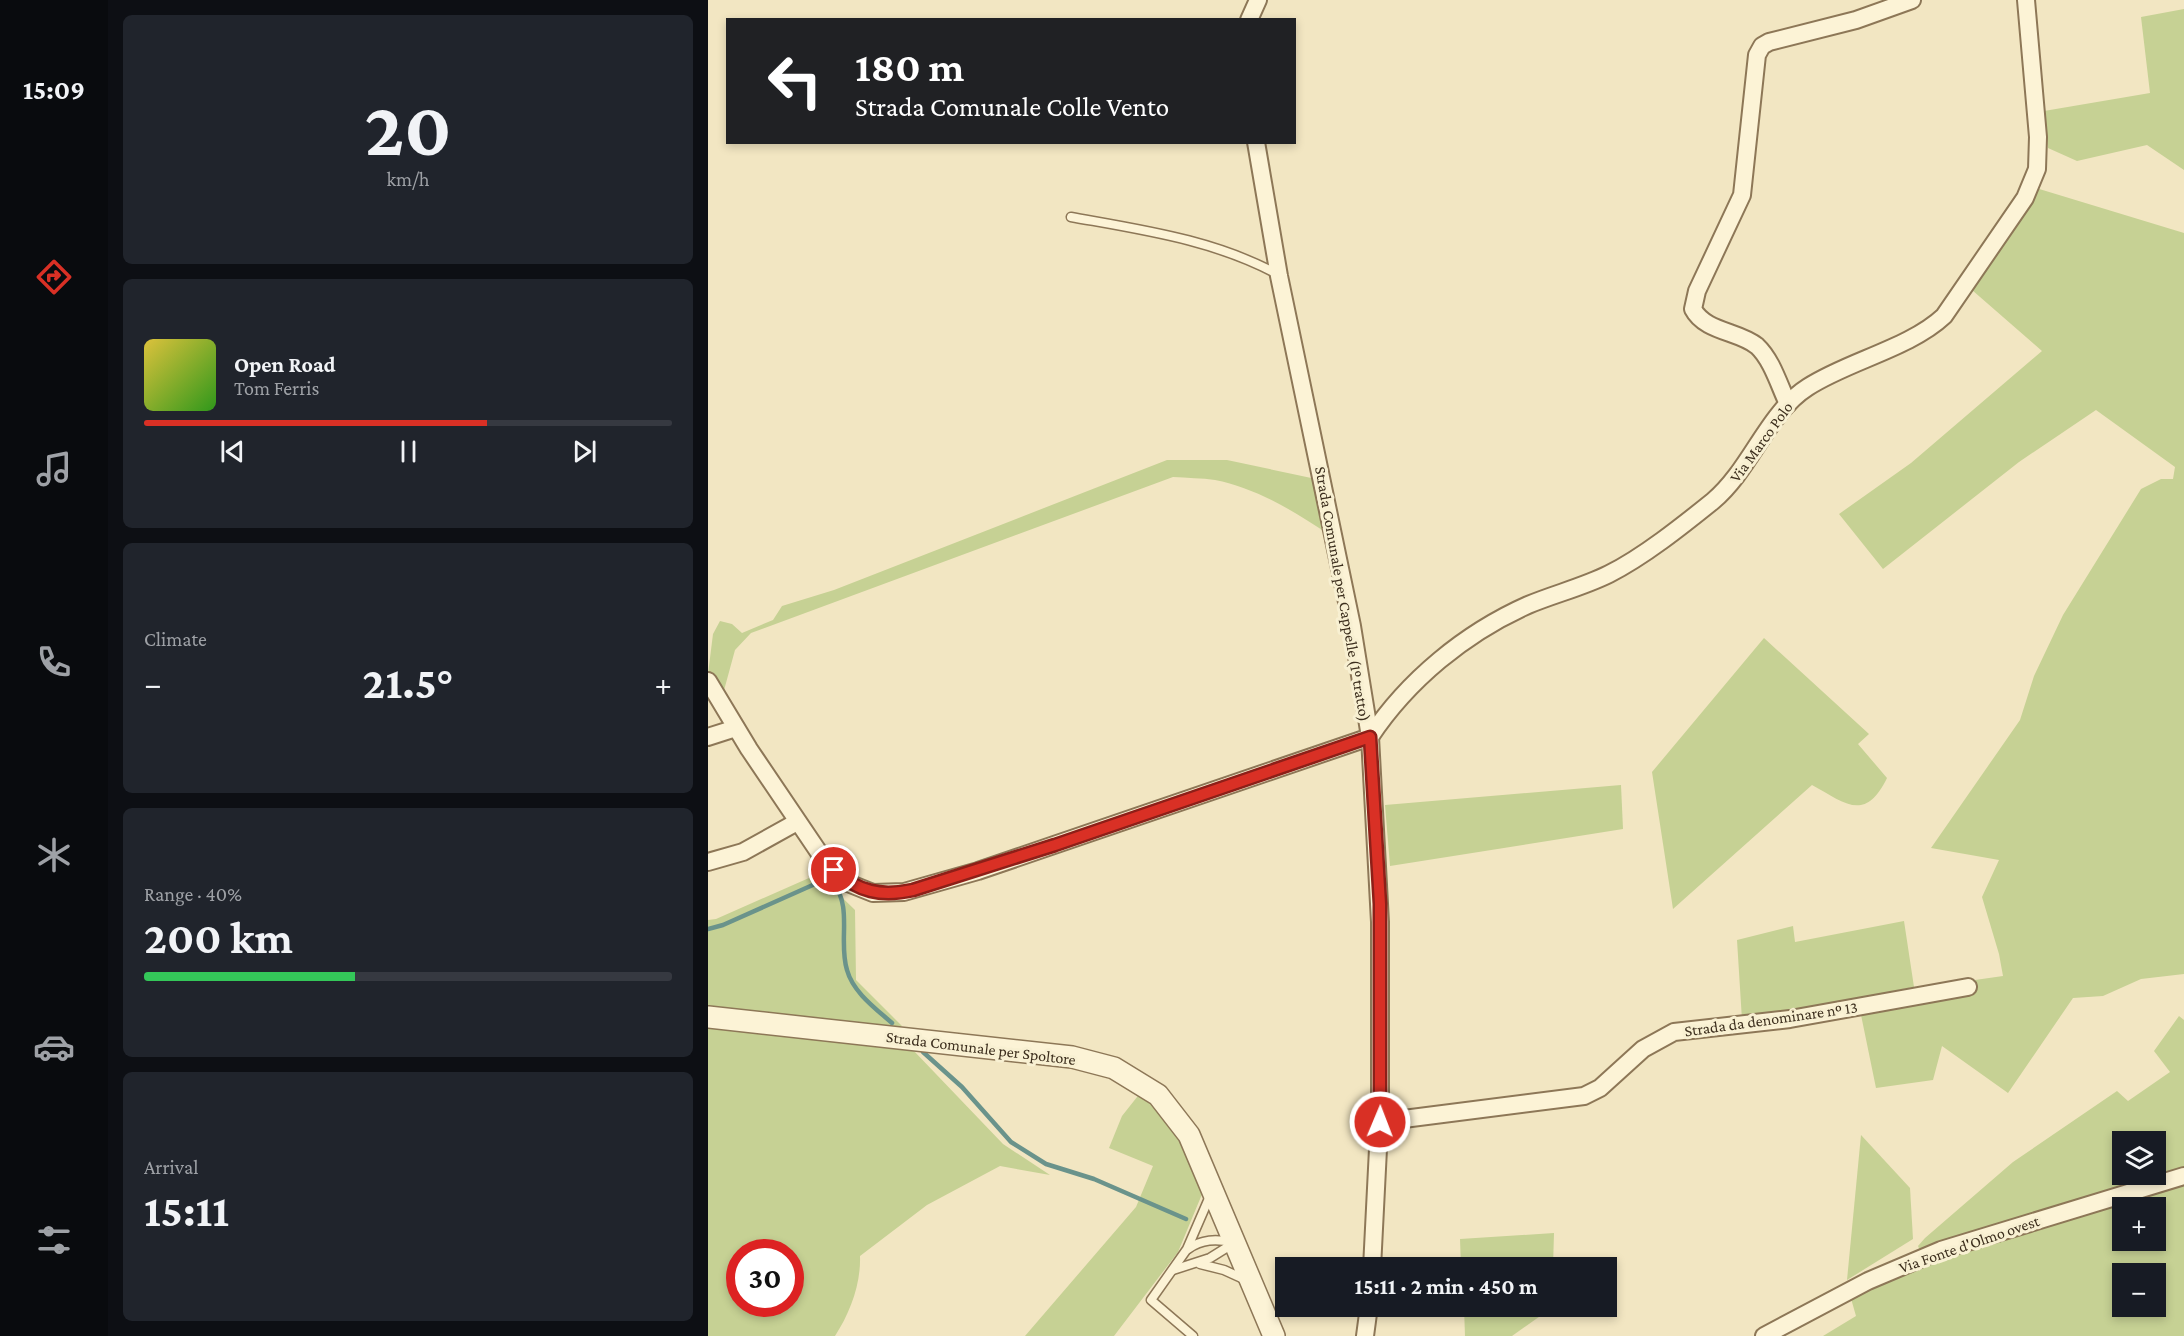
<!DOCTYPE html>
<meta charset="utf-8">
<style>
body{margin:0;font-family:"Crimson Pro",serif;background:#20242c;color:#f1f3f6;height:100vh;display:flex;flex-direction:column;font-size:22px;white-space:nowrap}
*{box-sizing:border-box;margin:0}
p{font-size:20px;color:#9ea1a6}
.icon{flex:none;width:33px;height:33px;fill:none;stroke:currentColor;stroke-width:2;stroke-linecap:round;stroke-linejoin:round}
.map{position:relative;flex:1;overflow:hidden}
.side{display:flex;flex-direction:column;gap:15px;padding:15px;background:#0d0f14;width:600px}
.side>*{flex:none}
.top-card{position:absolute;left:18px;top:18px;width:570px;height:126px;border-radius:0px;box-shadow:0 3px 9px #0003;background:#202124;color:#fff;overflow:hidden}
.controls{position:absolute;left:1404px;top:1131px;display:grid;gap:12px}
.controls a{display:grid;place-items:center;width:54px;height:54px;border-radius:0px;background:#171b24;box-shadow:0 3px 9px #0003;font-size:30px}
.speed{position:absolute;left:18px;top:1239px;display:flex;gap:12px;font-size:30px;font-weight:700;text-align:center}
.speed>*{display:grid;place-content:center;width:78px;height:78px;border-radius:50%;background:#171b24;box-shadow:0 3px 9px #0003;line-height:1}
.speed .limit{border:9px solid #d22;background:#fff;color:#111}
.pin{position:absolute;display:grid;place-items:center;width:51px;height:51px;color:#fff;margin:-26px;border:3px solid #fff;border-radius:50%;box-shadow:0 2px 6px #0007}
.me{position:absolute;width:66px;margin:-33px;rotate:1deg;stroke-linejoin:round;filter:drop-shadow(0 0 4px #0008)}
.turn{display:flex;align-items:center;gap:21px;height:126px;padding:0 30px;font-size:27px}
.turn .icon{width:78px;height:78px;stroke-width:2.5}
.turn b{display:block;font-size:42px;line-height:51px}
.big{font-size:45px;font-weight:700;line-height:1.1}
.side .widget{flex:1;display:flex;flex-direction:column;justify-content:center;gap:9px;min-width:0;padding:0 21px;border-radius:9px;background:#20242c}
.side .dial{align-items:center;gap:0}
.dial b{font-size:78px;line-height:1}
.song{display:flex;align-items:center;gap:18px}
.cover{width:72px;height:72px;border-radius:9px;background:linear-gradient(135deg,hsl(50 70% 55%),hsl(110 70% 35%))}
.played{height:6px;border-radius:3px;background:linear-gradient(90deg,#d93025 65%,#363941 65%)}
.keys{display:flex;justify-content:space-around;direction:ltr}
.heat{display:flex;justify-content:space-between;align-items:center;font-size:33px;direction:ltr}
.charge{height:9px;border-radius:4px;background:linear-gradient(90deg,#34c759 40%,#363941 0)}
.trip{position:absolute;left:567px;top:1257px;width:342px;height:60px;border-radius:0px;background:#171b24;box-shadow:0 3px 9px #0003;font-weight:700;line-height:60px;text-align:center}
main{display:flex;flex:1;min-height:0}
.tab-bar{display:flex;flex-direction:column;width:108px;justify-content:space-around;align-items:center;background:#090b0e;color:#9ea1a6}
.tab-bar .icon{width:42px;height:42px}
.tab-bar .active{color:#d93025}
.tab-bar b{font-size:27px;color:#f1f3f6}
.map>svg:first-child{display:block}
.green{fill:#c6d194;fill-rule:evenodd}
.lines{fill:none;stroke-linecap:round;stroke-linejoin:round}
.stream{stroke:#6a938b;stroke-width:4.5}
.service-casing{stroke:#8d7757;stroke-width:11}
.minor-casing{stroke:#8d7757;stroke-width:20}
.tertiary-casing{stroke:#8d7757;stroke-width:24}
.service{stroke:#fcf3d6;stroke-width:8}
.minor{stroke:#fcf3d6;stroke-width:16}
.tertiary{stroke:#fcf3d6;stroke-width:21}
.route-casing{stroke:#8d1f18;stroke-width:15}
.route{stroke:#d93025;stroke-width:10}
.labels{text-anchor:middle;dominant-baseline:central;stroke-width:6;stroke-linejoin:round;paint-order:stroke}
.street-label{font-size:16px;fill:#3c2e1d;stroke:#f8f0d2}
</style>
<main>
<nav class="tab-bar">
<b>15:09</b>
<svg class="icon active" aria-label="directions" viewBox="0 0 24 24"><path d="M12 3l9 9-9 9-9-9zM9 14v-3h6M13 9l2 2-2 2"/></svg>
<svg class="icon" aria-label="music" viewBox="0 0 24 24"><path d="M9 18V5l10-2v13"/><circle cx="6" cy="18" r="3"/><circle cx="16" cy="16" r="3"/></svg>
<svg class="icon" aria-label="phone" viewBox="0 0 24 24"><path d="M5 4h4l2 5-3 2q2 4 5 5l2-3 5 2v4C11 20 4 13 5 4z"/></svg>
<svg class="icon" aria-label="climate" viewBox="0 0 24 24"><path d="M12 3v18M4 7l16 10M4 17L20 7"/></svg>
<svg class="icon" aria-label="car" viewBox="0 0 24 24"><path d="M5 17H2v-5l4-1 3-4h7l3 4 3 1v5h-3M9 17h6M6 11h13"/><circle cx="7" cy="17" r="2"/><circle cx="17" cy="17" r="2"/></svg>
<svg class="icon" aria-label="filters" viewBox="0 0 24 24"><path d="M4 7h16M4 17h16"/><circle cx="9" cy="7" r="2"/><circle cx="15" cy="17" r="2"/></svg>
</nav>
<section class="side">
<div class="widget dial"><b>20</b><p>km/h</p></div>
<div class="widget">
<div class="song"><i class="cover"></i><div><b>Open Road</b><p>Tom Ferris</p></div></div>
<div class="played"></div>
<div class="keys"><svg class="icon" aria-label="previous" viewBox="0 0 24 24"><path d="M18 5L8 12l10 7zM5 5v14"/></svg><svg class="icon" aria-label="pause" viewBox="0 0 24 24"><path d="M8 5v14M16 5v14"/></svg><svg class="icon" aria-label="next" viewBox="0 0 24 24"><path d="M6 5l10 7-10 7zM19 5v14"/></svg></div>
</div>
<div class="widget"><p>Climate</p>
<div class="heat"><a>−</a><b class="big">21.5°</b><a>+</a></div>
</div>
<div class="widget"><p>Range · 40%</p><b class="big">200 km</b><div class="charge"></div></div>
<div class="widget"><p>Arrival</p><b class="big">15:11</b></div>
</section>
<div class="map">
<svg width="1476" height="1336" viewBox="0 0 1476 1336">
<rect width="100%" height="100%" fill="#f2e6c2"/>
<g class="green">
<path d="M 1476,9 L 1476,170 L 1439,145 L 1369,161 L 1340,148 L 1336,111 L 1442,93 L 1433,17 Z"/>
<path d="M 1328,188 L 1476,233 L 1476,974 L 1433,979 L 1395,996 L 1365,998 L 1300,1093 L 1234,1046 L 1225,1080 L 1168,1088 L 1152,1010 L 1260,981 L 1295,976 L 1291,954 L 1274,897 L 1291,860 L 1223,848 L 1312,720 L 1326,676 L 1355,615 L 1433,489 L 1453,479 L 1465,479 L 1467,467 L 1388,410 L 1311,462 L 1175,569 L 1131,514 L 1203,463 L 1334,351 L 1264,290 Z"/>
<path d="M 459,460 L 519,460 L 608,479 L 620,534 C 586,511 548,488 507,480 C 494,478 479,478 465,477 L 43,633 L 27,650 L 15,694 L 0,674 L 5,634 L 12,621 L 24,624 L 34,633 L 65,620 L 74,606 L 126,590 Z"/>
<path d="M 1056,638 L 1161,734 L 1150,744 L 1179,778 C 1157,823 1137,803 1104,785 L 965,909 L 944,772 Z"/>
<path d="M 913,785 L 915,829 L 682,866 L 677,805 Z"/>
<path d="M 110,874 L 147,910 L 148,980 L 194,1026 L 183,1027 L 295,1144 L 342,1175 L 292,1166 L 219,1205 L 152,1256 C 153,1284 142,1313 127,1336 L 0,1336 L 0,920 L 8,919 ZM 32,1252 L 82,1252 L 82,1304 L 32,1304 Z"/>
<path d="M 1196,921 L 1206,987 L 1034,1020 L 1029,940 L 1085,926 L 1087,942 Z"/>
<path d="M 1471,1016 L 1476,1020 L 1476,1336 L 1115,1336 L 1148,1316 L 1142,1295 L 1217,1262 L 1210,1246 L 1217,1238 L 1305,1162 L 1409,1091 L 1420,1101 L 1462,1072 L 1446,1051 ZM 1414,1142 L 1448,1142 L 1448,1174 L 1414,1174 ZM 1414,1208 L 1448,1208 L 1448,1240 L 1414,1240 ZM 1414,1274 L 1448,1274 L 1448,1306 L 1414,1306 Z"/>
<path d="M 433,1092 L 476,1136 L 497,1187 L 470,1252 L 406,1336 L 317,1336 L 428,1207 L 445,1166 L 401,1148 L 414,1116 Z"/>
<path d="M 1153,1135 L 1202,1188 L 1205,1239 L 1139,1280 Z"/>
<path d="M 846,1233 L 845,1267 L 753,1267 L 752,1239 Z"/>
<path d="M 756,1307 L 845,1306 L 845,1307 L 804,1336 L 757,1336 Z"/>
</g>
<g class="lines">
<g class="stream">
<path d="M 0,929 L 15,925 L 107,884 L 125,883 C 145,907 130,942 139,970 C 145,992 167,1008 184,1023"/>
<path d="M 215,1052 L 254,1087 L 303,1142 L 338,1164 L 386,1179 L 478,1219"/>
</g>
<g class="service-casing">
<g id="service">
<path d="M 363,217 C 435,230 507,240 571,275"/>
<path d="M 480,1249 C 494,1239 508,1239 524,1242"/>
<path d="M 492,1264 L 516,1270 L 538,1280"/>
<path d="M 465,1270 L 502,1258 L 526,1243"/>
<path d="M 485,1336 L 443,1300 L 479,1249 L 502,1196"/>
</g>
</g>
<g class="minor-casing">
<g id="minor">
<path d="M 541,20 L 550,0"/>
<path d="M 548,142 L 571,276 L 644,626 L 662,737 L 672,922 L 672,1109 L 664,1268"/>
<path d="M 1080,404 C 1071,385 1064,360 1049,346 C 1031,331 997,332 985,309 L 989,291 L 1034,195 L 1049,55 L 1054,46 L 1061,42 L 1148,20 L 1204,0"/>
<path d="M 0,681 L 41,749 L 112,854 L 140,883 L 165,893 L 196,892 L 270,871 L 662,737 C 700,680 757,633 820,605 C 846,594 875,587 901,574 C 935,557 974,526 1005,501 C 1043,469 1059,413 1100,387 C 1140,361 1202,348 1236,316 L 1317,198 L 1329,169 L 1330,137 L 1318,0"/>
<path d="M 0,737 L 28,728"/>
<path d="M 0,862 L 35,852 L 89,822"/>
<path d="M 672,1122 L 876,1096 L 892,1088 L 935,1049 L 966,1032 L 1082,1019 L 1260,987"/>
<path d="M 657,1336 L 661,1306"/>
<path d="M 1056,1336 L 1160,1281 L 1233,1250 L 1476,1176"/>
</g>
</g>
<g class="tertiary-casing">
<path id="tertiary" d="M 0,1017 L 364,1057 L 406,1068 L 450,1095 L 481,1135 L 566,1336"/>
</g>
<use href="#service" class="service"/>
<use href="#minor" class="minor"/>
<use href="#tertiary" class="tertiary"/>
</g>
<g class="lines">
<g class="route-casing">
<path id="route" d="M 126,870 C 150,892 173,897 205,890 L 347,845 L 662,737 L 672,904 L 672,1122"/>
</g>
<use href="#route" class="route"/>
</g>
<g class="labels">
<g class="street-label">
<text transform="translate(1053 442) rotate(-54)">Via Marco Polo</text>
<text transform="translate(635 594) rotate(80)">Strada Comunale per Cappelle (1º tratto)</text>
<text transform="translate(1063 1019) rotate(-8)">Strada da denominare nº 13</text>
<text transform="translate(273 1048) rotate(7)">Strada Comunale per Spoltore</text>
<text transform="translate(1261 1244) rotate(-19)">Via Fonte d'Olmo ovest</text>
</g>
</g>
</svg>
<div class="controls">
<a><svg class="icon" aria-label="layers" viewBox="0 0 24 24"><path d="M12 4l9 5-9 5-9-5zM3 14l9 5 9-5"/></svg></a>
<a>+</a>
<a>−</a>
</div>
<div class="speed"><div class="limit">30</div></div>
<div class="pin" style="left:126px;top:870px;background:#d93025"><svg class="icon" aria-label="arrive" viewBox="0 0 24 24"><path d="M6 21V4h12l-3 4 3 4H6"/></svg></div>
<svg class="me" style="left:672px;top:1122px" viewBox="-20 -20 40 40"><circle r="17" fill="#d93025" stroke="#fff" stroke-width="3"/><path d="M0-11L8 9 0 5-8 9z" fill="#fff"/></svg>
<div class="trip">15:11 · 2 min · 450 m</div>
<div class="top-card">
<div class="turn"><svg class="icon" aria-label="left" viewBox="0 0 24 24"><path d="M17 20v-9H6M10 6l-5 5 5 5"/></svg><div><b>180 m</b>Strada Comunale Colle Vento</div></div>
</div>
</div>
</main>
